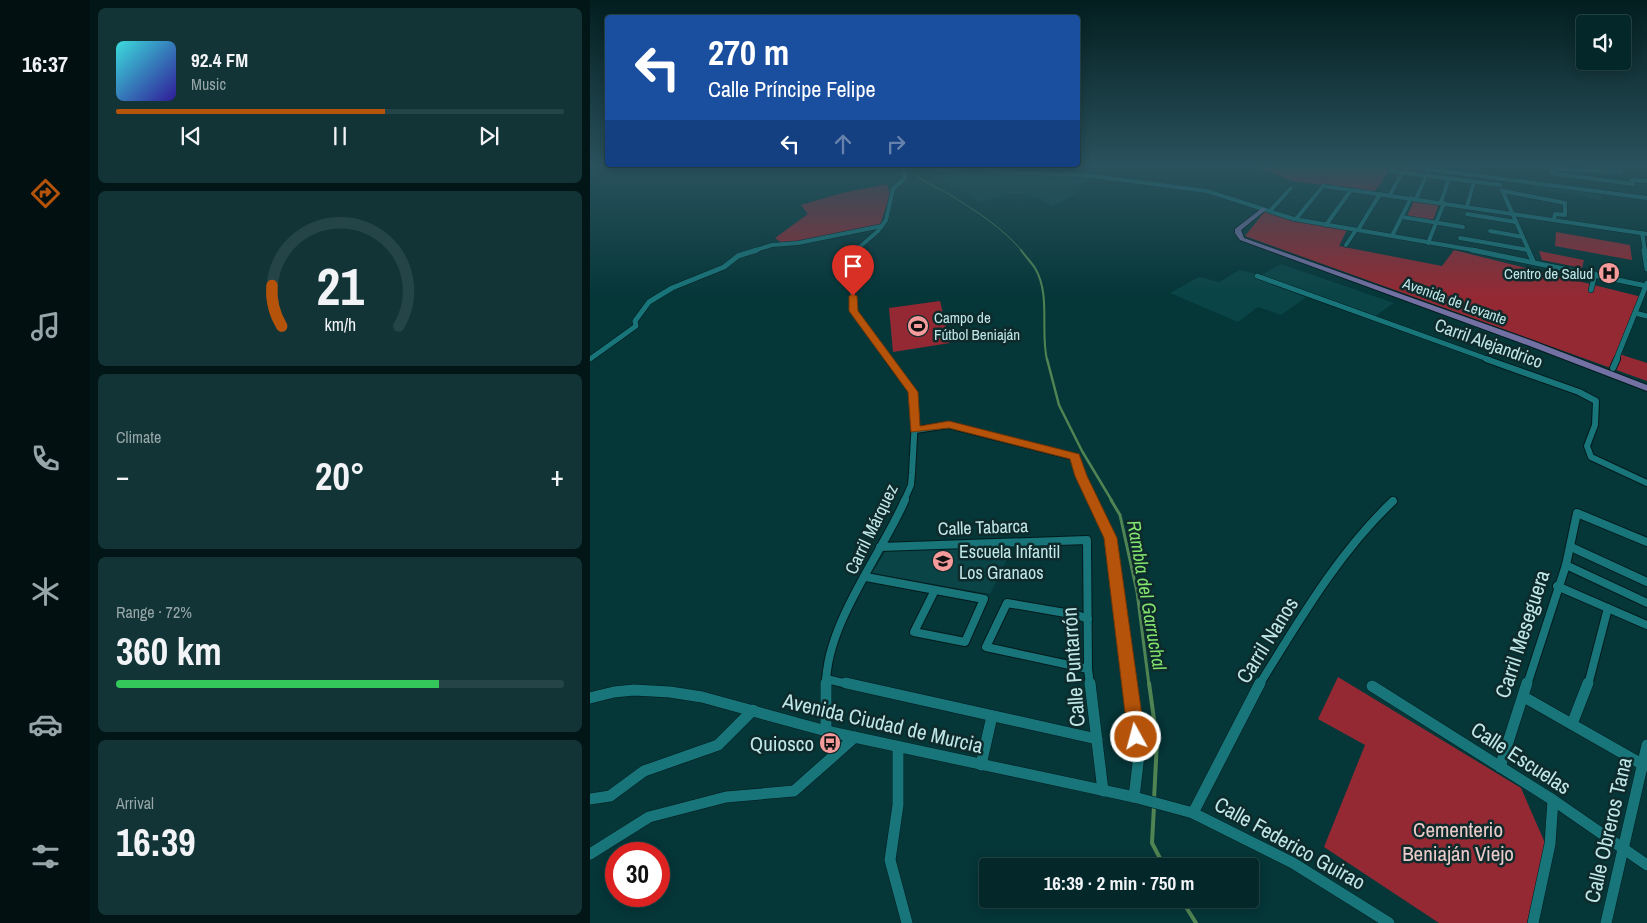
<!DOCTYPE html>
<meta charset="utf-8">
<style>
body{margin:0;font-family:"Archivo Narrow",sans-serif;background:#123436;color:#f1f3f6;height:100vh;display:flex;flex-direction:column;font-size:19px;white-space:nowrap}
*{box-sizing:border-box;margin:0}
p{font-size:16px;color:#97a6a8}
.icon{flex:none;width:28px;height:28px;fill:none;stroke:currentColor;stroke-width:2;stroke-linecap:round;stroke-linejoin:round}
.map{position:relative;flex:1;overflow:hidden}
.side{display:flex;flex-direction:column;gap:8px;padding:8px;background:#021617;width:500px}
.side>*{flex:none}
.top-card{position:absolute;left:15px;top:15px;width:475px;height:152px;border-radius:5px;box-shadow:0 2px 12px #0003,0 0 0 1px #254447;background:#1a4fa0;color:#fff;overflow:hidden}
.controls{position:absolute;left:986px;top:15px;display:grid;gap:10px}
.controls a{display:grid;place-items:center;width:55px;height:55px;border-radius:5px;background:#04282a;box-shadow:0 2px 12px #0003,0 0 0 1px #254447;font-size:25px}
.speed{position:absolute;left:15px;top:842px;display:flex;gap:10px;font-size:25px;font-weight:700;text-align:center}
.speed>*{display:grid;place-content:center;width:65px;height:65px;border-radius:50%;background:#04282a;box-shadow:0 2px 12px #0003,0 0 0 1px #254447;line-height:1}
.speed .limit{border:8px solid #d22;background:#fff;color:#111}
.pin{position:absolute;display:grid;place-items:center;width:42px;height:42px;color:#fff;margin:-51px -21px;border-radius:50% 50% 50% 0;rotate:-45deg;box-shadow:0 0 5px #0007}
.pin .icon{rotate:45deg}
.me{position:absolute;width:55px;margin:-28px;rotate:353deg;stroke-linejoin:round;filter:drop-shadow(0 0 4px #0008)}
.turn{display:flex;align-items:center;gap:18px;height:105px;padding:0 20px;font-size:22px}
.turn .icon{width:65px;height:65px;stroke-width:2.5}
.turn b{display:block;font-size:35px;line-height:42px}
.lanes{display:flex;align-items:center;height:48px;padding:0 20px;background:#0003;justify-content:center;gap:25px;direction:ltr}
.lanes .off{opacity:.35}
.big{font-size:38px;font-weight:700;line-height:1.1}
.side .card{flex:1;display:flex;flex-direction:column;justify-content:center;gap:8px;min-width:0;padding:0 18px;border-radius:8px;background:#123436}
.side .dial{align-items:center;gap:0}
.dial svg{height:130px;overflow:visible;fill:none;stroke:#254447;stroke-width:7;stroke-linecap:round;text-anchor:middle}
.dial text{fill:#f1f3f6;stroke:none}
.song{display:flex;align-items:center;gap:15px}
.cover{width:60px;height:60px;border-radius:8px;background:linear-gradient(135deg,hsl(180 70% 55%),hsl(250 70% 35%))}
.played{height:5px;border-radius:2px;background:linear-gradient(90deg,#b45309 60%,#254447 60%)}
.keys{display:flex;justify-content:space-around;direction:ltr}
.heat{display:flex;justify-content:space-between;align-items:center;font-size:28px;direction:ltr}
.charge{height:8px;border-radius:4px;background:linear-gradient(90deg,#34c759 72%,#254447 0)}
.trip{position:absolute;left:389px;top:858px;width:280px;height:50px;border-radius:5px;background:#04282a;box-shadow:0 2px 12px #0003,0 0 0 1px #254447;font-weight:700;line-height:50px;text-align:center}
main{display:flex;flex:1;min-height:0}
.tab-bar{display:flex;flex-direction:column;width:90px;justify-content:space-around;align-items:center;background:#021011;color:#97a6a8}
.tab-bar .icon{width:35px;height:35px}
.tab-bar .on{color:#b45309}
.tab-bar b{font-size:22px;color:#f1f3f6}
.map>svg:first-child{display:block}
.built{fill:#0a4447}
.green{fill:#952933}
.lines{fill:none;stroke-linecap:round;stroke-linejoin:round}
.stream-far4{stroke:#508452;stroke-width:1}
.stream-far3{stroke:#508452;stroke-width:2}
.stream-far2{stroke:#508452;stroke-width:2.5}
.stream-far1{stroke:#508452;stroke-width:3}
.stream{stroke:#508452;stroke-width:4}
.street-far4-casing{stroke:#021b1d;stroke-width:5}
.street-far3-casing{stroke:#021b1d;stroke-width:6}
.street-far2-casing{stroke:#021b1d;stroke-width:8}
.street-far1-casing{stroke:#021b1d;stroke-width:10}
.street-casing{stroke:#021b1d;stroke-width:12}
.primary-casing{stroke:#021b1d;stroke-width:2}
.street-far4{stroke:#18757a;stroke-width:4}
.street-far3{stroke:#18757a;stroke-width:5}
.street-far2{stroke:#18757a;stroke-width:6}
.street-far1{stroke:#18757a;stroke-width:8}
.street{stroke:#18757a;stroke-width:11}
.primary{fill:#7370a3;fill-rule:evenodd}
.route{fill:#b45309;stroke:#753606}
.labels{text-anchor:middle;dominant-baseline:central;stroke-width:5;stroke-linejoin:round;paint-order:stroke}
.far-poi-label{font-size:15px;fill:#bfe6e8;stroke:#0f2a2b;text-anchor:end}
.far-street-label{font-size:15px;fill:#bfe6e8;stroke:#0f2a2b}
.street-label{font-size:18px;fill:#bfe6e8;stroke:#0f2a2b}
.poi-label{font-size:18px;fill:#bfe6e8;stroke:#0f2a2b;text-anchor:start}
.water-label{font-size:19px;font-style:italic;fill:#82e36d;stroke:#0f2a2b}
.near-street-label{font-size:21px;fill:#bfe6e8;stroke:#0f2a2b}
.near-poi-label{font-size:21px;fill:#bfe6e8;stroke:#0f2a2b;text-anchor:end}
.near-park-label{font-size:21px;fill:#ebcbca;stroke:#0f2a2b}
</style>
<main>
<nav class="tab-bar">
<b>16:37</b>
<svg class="icon on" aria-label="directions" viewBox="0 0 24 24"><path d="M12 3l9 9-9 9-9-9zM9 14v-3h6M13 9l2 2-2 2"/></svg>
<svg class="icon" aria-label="music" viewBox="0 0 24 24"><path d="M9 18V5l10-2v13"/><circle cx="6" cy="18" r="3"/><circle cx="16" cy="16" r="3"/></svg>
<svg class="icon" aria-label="phone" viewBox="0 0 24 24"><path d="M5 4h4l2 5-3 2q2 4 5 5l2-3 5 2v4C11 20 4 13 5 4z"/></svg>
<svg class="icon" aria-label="climate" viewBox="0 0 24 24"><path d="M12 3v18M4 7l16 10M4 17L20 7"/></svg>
<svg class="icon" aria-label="car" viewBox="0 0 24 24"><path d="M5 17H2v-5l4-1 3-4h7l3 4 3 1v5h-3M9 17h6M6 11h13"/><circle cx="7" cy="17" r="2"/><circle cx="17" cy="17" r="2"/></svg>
<svg class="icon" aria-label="filters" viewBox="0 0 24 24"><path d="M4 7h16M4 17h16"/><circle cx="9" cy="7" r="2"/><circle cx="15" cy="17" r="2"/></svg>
</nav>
<section class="side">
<div class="card">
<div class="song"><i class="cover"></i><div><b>92.4 FM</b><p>Music</p></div></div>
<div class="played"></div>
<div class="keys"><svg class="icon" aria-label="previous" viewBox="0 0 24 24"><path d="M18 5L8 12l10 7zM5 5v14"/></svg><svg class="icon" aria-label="pause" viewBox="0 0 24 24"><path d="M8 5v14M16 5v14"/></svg><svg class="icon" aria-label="next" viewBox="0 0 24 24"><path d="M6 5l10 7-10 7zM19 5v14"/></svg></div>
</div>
<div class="card dial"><svg viewBox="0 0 100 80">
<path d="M14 69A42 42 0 1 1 86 69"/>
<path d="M14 69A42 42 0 0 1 8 44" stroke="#b45309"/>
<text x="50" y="56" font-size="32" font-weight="700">21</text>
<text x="50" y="72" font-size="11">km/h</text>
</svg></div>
<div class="card"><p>Climate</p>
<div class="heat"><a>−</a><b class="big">20°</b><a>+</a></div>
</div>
<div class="card"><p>Range · 72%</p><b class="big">360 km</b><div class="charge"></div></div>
<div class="card"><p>Arrival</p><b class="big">16:39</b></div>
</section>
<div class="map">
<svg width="1057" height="923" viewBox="0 0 1057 923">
<rect width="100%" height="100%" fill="#053638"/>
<g class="built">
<path d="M 379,171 L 412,173 L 502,177 L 478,190 L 487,193 L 462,207 L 451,199 L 433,194 L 418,194 L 390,202 L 348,177 L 364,172 Z"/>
<path d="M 946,183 L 1011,192 L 1012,200 L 944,189 Z"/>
<path d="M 691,264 L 804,303 L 784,317 L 718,296 L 691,315 L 668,307 L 648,322 L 580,293 L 609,277 L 629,282 L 649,270 L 671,275 Z"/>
<path d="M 424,545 L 400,594 L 282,573 L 297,549 Z"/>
</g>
<g class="green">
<path d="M 663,167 L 822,167 L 839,169 L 838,172 L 828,171 L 826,174 L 800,171 L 784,192 L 703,181 Z"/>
<path d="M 297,184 L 300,195 L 290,225 L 210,242 L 191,242 L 185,238 L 218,214 L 211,205 L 252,193 Z"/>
<path d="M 824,201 L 849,204 L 843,220 L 817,216 Z"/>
<path d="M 675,211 L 701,220 L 757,230 L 749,246 L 852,266 L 864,250 L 1052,297 L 1029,354 L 1057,363 L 1057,381 L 655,236 Z"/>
<path d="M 966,232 L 1040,245 L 1042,260 L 965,246 Z"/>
<path d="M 949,251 L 994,260 L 992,268 L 952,260 Z"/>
<path d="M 350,301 L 360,343 L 303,352 L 299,308 Z"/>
<path d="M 748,677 L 931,788 L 955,843 L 937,923 L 849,923 L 734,847 L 775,745 L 728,719 Z"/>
</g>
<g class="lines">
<g class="stream-far4">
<path d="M 187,167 L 209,167"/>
<path d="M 317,167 C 329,181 347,187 362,196 C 386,211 414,229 432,251"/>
</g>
<path class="stream-far3" d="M 431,250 C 435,256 441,262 445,268 C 461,295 450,331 457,360"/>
<path class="stream-far2" d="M 457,359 L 469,405 L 492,451 L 522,501"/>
<path class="stream-far1" d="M 521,500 L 530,515 L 547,592 L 559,685"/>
<g class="stream">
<path d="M 559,683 L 567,741 L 564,800"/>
<path d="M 564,806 L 562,843 L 574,866"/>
<path d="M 591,899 L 606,923"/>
</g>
<g class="street-far4-casing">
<g id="street-far4">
<path d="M 330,167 L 354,170 L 379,167"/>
<path d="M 393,167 L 408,172 L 494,175 L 617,191 L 704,219 L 889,251"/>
<path d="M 822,167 L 1057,198"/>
<path d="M 960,169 L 1031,172"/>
<path d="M 800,171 L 910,185"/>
<path d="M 960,173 L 1043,184"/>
<path d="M 1041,180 L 1057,181"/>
<path d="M 912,190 L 939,251"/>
<path d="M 913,191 L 975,203 L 975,215 L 965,214 L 964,219"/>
<path d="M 800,195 L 812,173"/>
<path d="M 826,199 L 838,172"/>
<path d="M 851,202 L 859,179"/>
<path d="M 877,206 L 884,182"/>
<path d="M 680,211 L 701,188"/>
<path d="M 877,214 L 926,222"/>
<path d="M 812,217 L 873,227"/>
<path d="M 706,219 L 733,186 L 1057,234"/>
<path d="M 736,225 L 761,190"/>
<path d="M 768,230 L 790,194"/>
<path d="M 900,231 L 933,237"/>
<path d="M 1052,233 L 1055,251"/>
<path d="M 802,236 L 821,198"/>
<path d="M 870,238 L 938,250"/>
<path d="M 838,243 L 854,203"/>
<path d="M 756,245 L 766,230"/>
<path d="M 163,251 L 182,245 L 208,243 L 292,226"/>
<path d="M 265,251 L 288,231 L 296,220 L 303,189 L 315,178 L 312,167"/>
</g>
</g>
<g class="street-far3-casing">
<g id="street-far3">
<path d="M 266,250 L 263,253 L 257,268 L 263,296 L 263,311 L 299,360"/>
<path d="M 882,250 L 1057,286"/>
<path d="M 938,250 L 943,261"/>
<path d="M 1054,250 L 1057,269"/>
<path d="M 667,276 L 900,360"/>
<path d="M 1001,290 L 1005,274"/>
<path d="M 1045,313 L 1057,316"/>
<path d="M 0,359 L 46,326 L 45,321 L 59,302 L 82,288 L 134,267 L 148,256 L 167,250"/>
<path d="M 1026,360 L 1057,283"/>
</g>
</g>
<g class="street-far2-casing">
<g id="street-far2">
<path d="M 298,359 L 323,392 L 325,419 L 322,473 L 321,485 L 314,501"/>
<path d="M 896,359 L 989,392 L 1006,401 L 1005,425 L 997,446 L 1001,457 L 1057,483"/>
<path d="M 1023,368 L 1027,359"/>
<path d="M 325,430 L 359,425 L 485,457 L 491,476 L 503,501"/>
</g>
</g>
<g class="street-far1-casing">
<g id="street-far1">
<path d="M 502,500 L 520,538 L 540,685"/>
<path d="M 290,547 L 497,540 L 498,669 L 500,685"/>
<path d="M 981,547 L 1057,582"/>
<path d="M 976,565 L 1057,603"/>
<path d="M 276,577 L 394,599 L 375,642 L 324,632 L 345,590"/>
<path d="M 967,586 L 1057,625"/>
<path d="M 498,619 L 487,615 L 417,603 L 396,647 L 498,669"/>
<path d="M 236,679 L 262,685"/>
<path d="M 236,685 C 236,624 291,555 315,500"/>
<path d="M 669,685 C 709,621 748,553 803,501"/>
<path d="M 937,685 L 976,565 L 987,513 L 1057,542"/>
<path d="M 998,685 L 1018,608"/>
</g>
</g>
<g class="street-casing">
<g id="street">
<path d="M 236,683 L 236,731"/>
<path d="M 256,683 L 507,739"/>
<path d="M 500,683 L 513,791"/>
<path d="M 539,683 L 549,755 L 544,797"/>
<path d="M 782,686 L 963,800 L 1057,865"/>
<path d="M 934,697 L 1055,766"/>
<path d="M 0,698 L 24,692 L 44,690 L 80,692 L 112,697 L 236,731 L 544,797 L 603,813 L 703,863 L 799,923"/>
<path d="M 982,724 L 998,683"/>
<path d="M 308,747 L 308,805 L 300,860 L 317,923"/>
<path d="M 391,765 L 402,716"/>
<path d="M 910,767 L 937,683"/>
<path d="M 0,799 L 20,796 L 54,771 L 128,745 L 163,710"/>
<path d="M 603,813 L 670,683"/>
<path d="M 0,854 L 59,817 L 136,797 L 204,791 L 265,737"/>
<path d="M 943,923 L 960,844 L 963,800"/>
<path d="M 1016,923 L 1057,745"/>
</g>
</g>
<g class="primary-casing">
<path id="primary" d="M 672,208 L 677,209 L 651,230 L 654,238 L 943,341 L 1057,385 L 1057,391 L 937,345 L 650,240 L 645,233 L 645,229 Z"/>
</g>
<use href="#street-far4" class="street-far4"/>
<use href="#street-far3" class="street-far3"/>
<use href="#street-far2" class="street-far2"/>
<use href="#street-far1" class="street-far1"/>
<use href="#street" class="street"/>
<use href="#primary" class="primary"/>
</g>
<linearGradient id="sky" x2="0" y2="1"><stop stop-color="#031e1f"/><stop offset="0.56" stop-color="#2a525e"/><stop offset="1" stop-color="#2a525e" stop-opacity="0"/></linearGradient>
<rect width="1057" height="296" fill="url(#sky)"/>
<path class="route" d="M 263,294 L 267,296 L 268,311 L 328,392 L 330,426 L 359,421 L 489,454 L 497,476 L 527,538 L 555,737 L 552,743 L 546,745 L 541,743 L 538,737 L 514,538 L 485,476 L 480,459 L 359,428 L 321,432 L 318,392 L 259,311 L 259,296 Z"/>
<defs>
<g id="hospital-disc" transform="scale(1.125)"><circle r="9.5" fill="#f59b9b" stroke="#0f2a2b"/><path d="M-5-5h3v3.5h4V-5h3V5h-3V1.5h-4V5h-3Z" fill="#111"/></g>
<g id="stadium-disc" transform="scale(1.125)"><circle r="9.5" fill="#f59b9b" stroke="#0f2a2b"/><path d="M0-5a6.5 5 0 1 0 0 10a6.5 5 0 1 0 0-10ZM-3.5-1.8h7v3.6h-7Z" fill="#111"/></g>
<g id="school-disc" transform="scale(1.125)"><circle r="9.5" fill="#f59b9b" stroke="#0f2a2b"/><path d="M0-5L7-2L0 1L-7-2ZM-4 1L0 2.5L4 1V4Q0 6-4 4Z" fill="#111"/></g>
<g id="bus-disc" transform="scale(1.125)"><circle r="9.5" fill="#f59b9b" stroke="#0f2a2b"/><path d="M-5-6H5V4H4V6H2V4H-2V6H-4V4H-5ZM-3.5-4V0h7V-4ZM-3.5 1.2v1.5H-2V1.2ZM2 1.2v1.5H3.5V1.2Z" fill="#111"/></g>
</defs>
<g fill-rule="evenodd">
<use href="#hospital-disc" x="1019" y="273"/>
<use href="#stadium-disc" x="328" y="326"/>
<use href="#school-disc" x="353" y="561"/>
<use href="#bus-disc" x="240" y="743"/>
</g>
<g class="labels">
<g class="far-poi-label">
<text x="1003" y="273">Centro de Salud</text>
<text x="344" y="317" text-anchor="start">Campo de<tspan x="344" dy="17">Fútbol Beniaján</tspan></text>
</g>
<g class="far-street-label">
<text transform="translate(865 301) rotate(20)">Avenida de Levante</text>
</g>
<g class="street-label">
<text transform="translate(899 343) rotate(20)">Carril Alejandrico</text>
<text transform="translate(393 527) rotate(-2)">Calle Tabarca</text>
<text transform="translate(281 529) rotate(-64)">Carril Márquez</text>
</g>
<g class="poi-label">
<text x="369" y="551">Escuela Infantil<tspan x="369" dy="21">Los Granaos</tspan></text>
</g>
<g class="water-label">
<text transform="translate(557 595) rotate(80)">Rambla del Garruchal</text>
</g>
<g class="near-street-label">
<text transform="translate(932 634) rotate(-72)">Carril Meseguera</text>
<text transform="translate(677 640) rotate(-58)">Carril Nanos</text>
<text transform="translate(483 667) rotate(-94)">Calle Puntarrón</text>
<text transform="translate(293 723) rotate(13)">Avenida Ciudad de Murcia</text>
<text transform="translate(931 758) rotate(33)">Calle Escuelas</text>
<text transform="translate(1018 830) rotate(-77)">Calle Obreros Tana</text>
<text transform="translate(700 843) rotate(29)">Calle Federico Guirao</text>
</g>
<g class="near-poi-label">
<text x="224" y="743">Quiosco</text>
</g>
<g class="near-park-label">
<text x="868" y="829">Cementerio<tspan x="868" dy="24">Beniaján Viejo</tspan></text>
</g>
</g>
</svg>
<div class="controls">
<a><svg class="icon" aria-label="sound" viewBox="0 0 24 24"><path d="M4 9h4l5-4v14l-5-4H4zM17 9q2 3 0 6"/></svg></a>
</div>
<div class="speed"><div class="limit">30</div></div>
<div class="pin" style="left:263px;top:296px;background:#d93025"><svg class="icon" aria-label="arrive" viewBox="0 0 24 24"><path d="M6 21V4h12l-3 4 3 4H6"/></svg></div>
<svg class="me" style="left:546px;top:737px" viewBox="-20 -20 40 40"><circle r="17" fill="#b45309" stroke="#fff" stroke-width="3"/><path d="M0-11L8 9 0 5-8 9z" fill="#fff"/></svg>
<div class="trip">16:39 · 2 min · 750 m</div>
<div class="top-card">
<div class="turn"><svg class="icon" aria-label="left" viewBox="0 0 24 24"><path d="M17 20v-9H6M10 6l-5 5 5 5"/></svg><div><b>270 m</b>Calle Príncipe Felipe</div></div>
<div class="lanes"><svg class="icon" aria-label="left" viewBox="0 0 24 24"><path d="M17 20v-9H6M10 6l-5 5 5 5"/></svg><svg class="icon off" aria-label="ahead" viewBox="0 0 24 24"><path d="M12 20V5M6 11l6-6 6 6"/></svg><svg class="icon off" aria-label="right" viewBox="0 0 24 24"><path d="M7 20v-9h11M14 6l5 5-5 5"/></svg></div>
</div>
</div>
</main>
